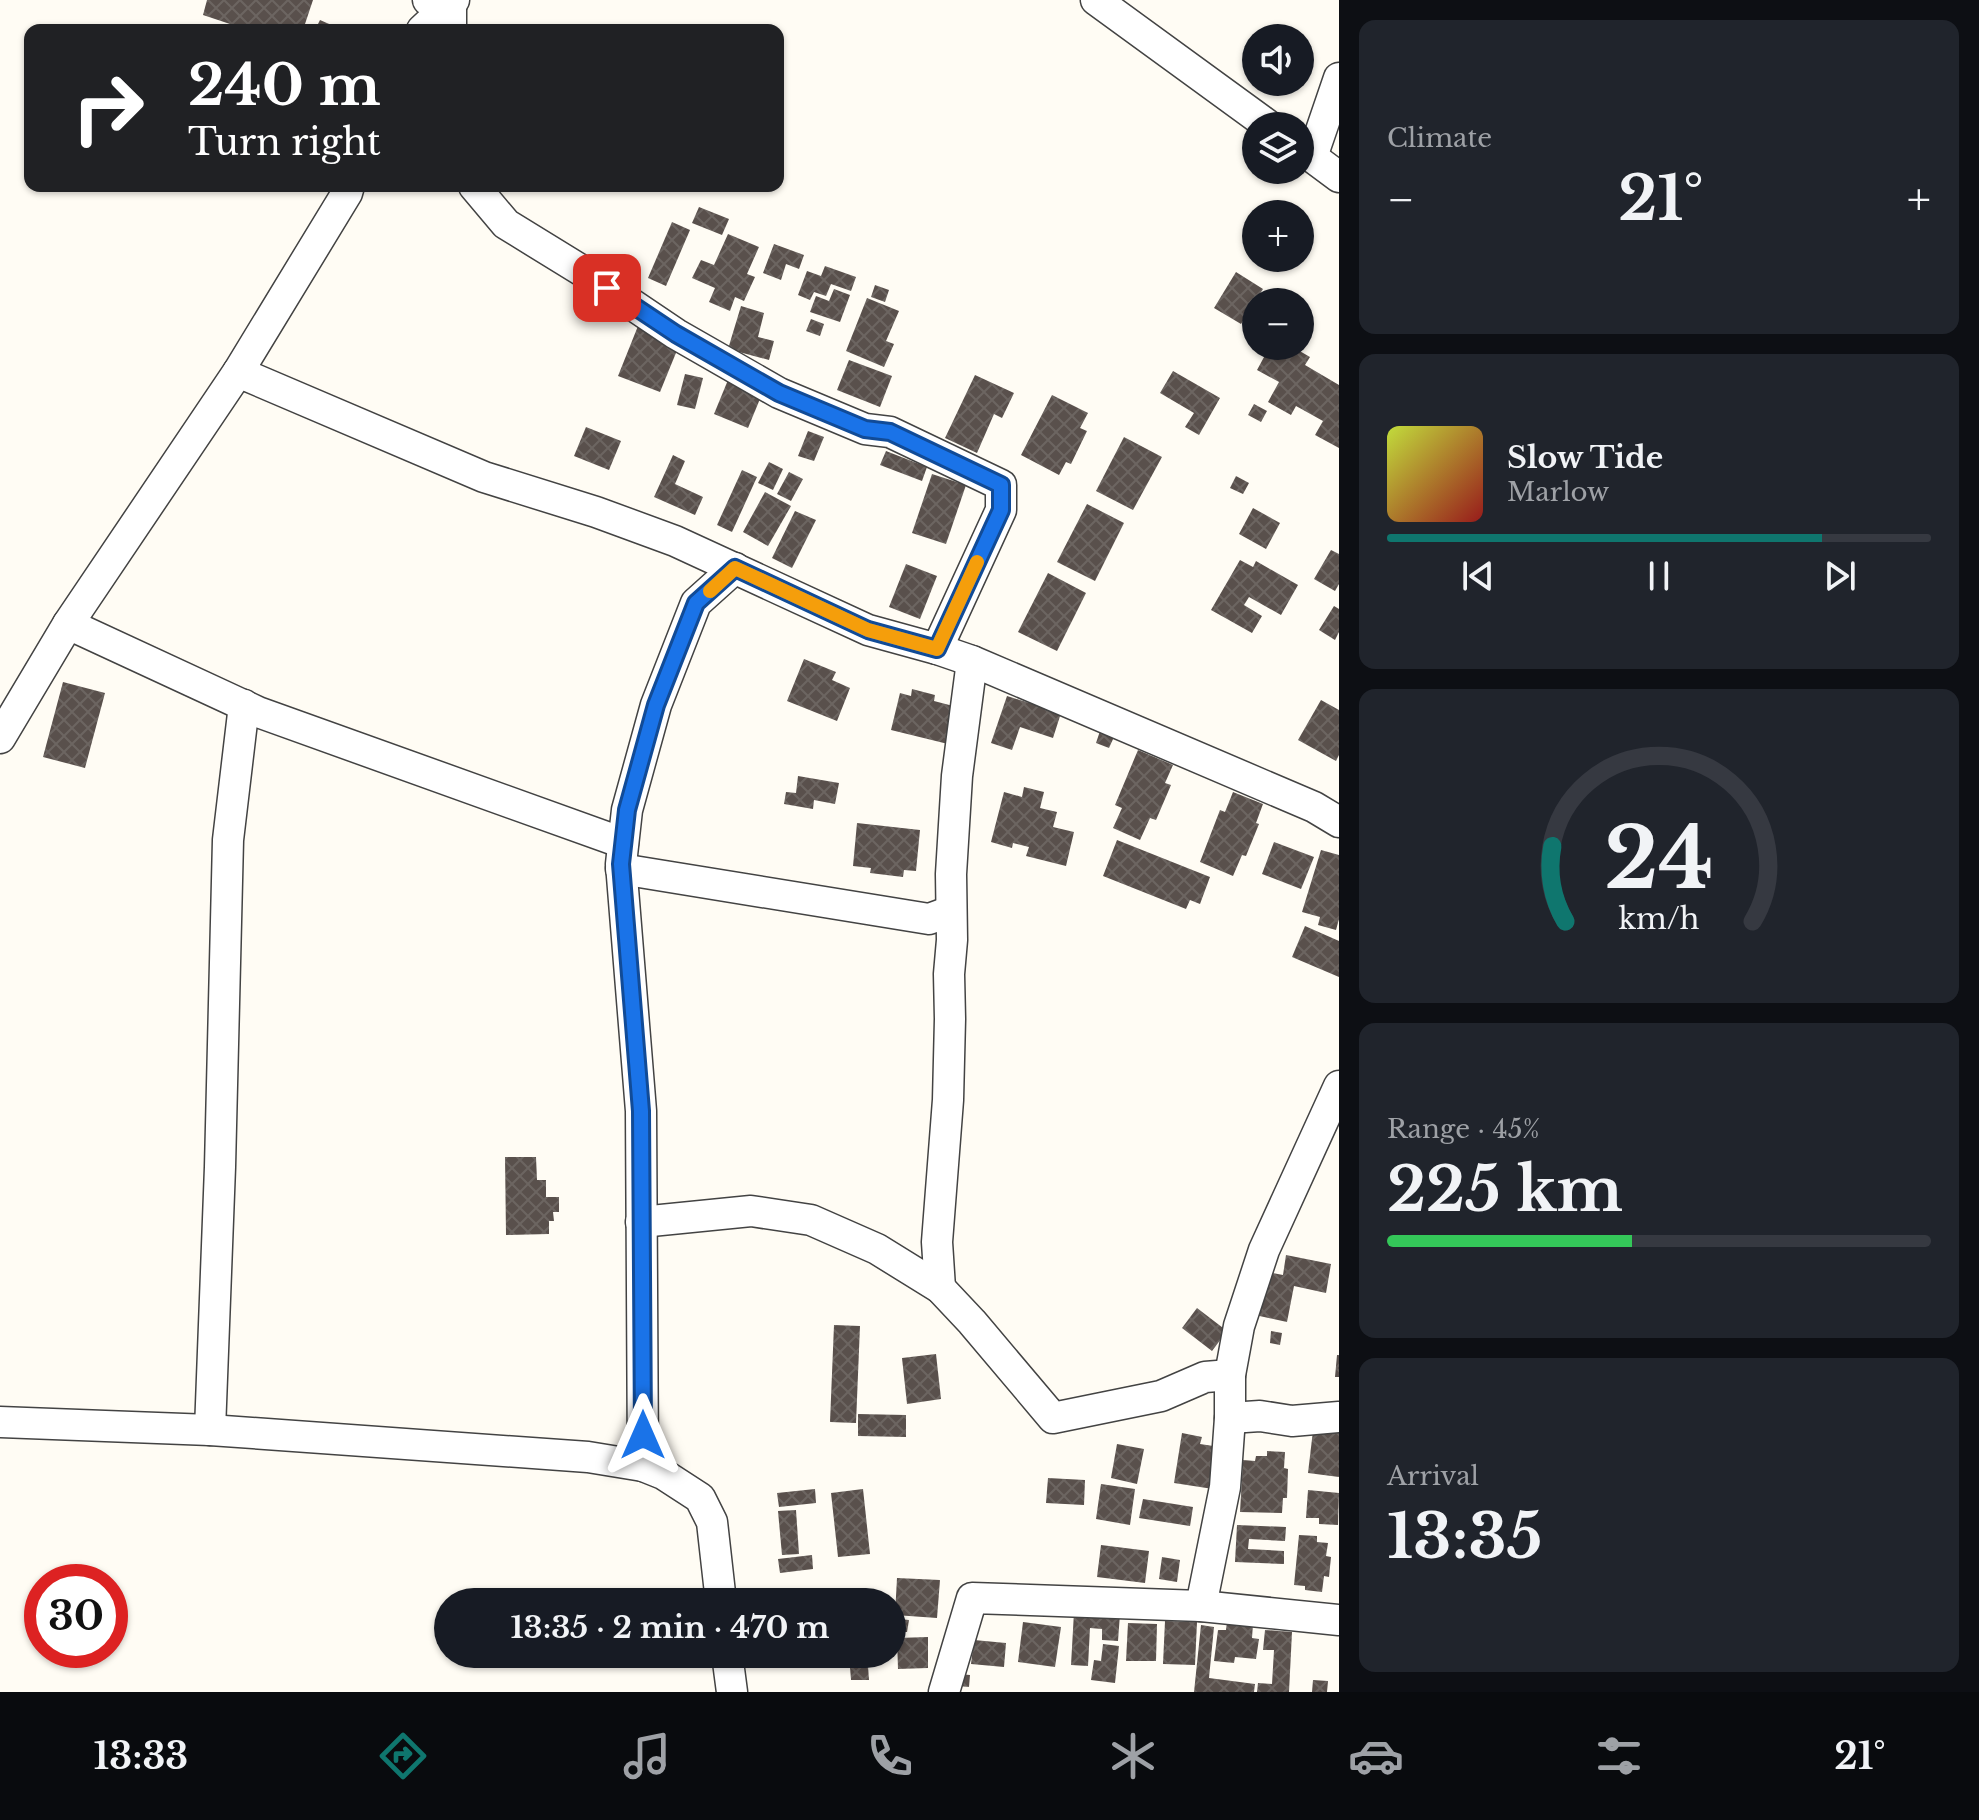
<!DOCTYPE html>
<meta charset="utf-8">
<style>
body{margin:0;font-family:"Libre Baskerville",serif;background:#20242c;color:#f1f3f6;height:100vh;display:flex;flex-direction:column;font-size:30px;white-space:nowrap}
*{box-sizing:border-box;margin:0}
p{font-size:26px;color:#9ea1a6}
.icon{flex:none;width:44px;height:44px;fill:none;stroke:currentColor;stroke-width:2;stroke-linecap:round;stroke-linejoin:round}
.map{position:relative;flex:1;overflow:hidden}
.panel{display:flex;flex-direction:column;gap:20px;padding:20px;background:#0d0f14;width:640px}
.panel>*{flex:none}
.banner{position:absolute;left:24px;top:24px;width:760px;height:168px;border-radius:16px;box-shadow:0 2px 6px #0004;background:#202124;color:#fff;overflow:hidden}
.tools{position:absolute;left:1242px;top:24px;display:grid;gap:16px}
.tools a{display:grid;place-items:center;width:72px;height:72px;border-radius:50%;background:#171b24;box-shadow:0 2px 6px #0004;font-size:40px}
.speed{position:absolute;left:24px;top:1564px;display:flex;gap:16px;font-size:40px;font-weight:700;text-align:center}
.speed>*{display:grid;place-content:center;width:104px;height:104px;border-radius:50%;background:#171b24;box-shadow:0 2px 6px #0004;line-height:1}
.speed .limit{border:12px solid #d22;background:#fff;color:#111}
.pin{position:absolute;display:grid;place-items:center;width:68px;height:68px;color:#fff;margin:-34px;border-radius:16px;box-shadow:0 4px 12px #0006}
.me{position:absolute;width:88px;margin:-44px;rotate:0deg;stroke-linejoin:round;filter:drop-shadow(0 0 6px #0008)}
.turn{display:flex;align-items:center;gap:28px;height:168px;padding:0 32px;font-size:36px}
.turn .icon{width:104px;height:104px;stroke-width:2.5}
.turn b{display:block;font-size:56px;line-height:68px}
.big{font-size:60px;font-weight:800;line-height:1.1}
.panel .tile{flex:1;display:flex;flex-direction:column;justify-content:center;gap:12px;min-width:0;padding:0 28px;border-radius:16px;background:#20242c}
.panel .dial{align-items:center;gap:0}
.dial svg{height:208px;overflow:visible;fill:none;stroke:#363941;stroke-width:7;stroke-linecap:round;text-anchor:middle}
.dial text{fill:#f1f3f6;stroke:none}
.song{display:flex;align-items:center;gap:24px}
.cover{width:96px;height:96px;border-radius:12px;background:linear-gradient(135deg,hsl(70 70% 55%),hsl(0 70% 35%))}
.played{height:8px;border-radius:4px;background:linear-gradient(90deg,#0f766e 80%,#363941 80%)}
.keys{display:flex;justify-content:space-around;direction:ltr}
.heat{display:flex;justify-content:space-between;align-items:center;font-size:44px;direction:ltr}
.charge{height:12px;border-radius:6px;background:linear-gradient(90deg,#34c759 45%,#363941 0)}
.trip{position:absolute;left:434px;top:1588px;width:472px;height:80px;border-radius:40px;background:#171b24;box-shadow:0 2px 6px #0004;font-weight:800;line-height:80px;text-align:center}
.dock{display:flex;height:128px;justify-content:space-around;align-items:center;background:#090b0e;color:#9ea1a6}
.dock .icon{width:56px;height:56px}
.dock .selected{color:#0f766e}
.dock b{font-size:36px;color:#f1f3f6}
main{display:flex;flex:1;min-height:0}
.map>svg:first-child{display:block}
.building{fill:url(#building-cross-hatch)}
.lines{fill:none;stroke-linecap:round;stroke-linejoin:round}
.minor-casing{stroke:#434343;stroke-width:33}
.minor{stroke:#fff;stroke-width:30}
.route-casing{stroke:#114b97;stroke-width:20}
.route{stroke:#1a73e8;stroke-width:14}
.slow{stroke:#f59e0b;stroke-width:14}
</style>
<main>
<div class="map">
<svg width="1339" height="1692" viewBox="0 0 1339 1692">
<defs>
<pattern id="building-cross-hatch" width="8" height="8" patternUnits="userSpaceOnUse" patternTransform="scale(2)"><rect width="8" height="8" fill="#59504c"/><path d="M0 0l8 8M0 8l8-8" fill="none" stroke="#6c6561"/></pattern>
</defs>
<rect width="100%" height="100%" fill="#fffcf4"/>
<g class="building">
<path d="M 207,0 L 313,0 L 303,30 L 248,30 L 203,15 Z"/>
<path d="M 320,20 L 343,30 L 315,30 Z"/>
<path d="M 699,207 L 729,219 L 722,235 L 692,223 Z"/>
<path d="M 672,222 L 690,230 L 666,286 L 648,278 Z"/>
<path d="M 728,234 L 759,247 L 747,274 L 755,277 L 744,301 L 735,297 L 730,311 L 709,302 L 715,288 L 692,278 L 701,260 L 714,265 Z"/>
<path d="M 774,244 L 804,255 L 799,269 L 786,264 L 781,280 L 763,273 Z"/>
<path d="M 825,266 L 856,277 L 851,291 L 831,284 L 826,296 L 814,292 L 810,300 L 798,295 L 807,271 L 821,276 Z"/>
<path d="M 1236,272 L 1263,289 L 1241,324 L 1214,308 Z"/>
<path d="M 875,285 L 889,290 L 885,302 L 871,297 Z"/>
<path d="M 834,289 L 850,295 L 840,322 L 810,312 L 816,296 L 829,301 Z"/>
<path d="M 867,298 L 899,311 L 886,341 L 894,344 L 884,367 L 846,351 Z"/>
<path d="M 741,306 L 764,313 L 758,337 L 774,341 L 769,360 L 728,349 Z"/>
<path d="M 811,319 L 824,324 L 820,336 L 806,331 Z"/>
<path d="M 638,326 L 680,343 L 660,392 L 618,376 Z"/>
<path d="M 1270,346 L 1291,346 L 1310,357 L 1305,365 L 1339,385 L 1339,448 L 1315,435 L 1323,421 L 1296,406 L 1291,415 L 1268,402 L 1279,382 L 1257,370 Z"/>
<path d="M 849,360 L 892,376 L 880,407 L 837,390 Z"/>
<path d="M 1173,371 L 1220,398 L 1199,435 L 1185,427 L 1194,413 L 1160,393 Z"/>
<path d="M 685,374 L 703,378 L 695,409 L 677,405 Z"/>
<path d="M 975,375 L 1014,393 L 1002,418 L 994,414 L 977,453 L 945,438 Z"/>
<path d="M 728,380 L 762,394 L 748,428 L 714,414 Z"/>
<path d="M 1052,395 L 1088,413 L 1080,428 L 1087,431 L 1071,464 L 1066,462 L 1059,475 L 1021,455 Z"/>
<path d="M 1254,404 L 1267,411 L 1261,422 L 1248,415 Z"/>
<path d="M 586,427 L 621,441 L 609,470 L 574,456 Z"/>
<path d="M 808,431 L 824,437 L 814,461 L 798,456 Z"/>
<path d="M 1124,437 L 1162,457 L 1133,510 L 1096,491 Z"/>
<path d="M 886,451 L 927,467 L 922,481 L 880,465 Z"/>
<path d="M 673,455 L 685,461 L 675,484 L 703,497 L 695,515 L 654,497 Z"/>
<path d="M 769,462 L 783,469 L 773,490 L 758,483 Z"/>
<path d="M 742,470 L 757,477 L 732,532 L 717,525 Z"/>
<path d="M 789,472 L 803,479 L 791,501 L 777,494 Z"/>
<path d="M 932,474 L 966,485 L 946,544 L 912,533 Z"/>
<path d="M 1236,476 L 1249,483 L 1243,494 L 1230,488 Z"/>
<path d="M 765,492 L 791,506 L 768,546 L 743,532 Z"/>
<path d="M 1087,504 L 1124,523 L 1095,581 L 1057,562 Z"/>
<path d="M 1253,508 L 1280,523 L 1266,549 L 1239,534 Z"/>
<path d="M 795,511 L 816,520 L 792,568 L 772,558 Z"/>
<path d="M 1331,550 L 1339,554 L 1339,584 L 1335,591 L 1314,579 Z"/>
<path d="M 1240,560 L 1253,567 L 1256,561 L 1298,585 L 1281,615 L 1249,597 L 1244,605 L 1262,616 L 1252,633 L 1211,610 Z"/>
<path d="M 906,564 L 937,576 L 920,619 L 889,607 Z"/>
<path d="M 1048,573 L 1086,593 L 1057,651 L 1018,632 Z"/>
<path d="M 1334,606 L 1339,609 L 1339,632 L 1335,640 L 1319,630 Z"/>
<path d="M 804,659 L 836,672 L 832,680 L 850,688 L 837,721 L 787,701 Z"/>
<path d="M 63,682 L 105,693 L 85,768 L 43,757 Z"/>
<path d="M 912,689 L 935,695 L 934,701 L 957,707 L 948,744 L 891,730 L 900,693 L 911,696 Z"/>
<path d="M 1007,696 L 1061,713 L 1053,738 L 1020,727 L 1012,750 L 991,743 Z"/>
<path d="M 1321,700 L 1339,710 L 1339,755 L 1336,761 L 1298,740 Z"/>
<path d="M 1100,731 L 1114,737 L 1109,748 L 1096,743 Z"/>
<path d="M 1138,750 L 1173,765 L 1165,783 L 1171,785 L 1156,820 L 1150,818 L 1140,840 L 1113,828 L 1122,808 L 1115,805 Z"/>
<path d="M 798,776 L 839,783 L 835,804 L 814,800 L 813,809 L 784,804 L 786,792 L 796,793 Z"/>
<path d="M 1024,787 L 1044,792 L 1040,808 L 1057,812 L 1053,827 L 1074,832 L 1066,866 L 1026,856 L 1029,847 L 1013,843 L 1012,848 L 991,842 L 1004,792 L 1022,797 Z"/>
<path d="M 1233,792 L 1263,804 L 1256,823 L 1259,824 L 1246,856 L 1242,855 L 1233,876 L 1200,862 L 1220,810 L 1225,812 Z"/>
<path d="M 857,823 L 920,830 L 916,871 L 904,870 L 903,877 L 870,873 L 871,868 L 853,866 Z"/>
<path d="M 1117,840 L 1210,877 L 1200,904 L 1190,900 L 1186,909 L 1103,876 Z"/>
<path d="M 1274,842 L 1314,857 L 1301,889 L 1262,874 Z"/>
<path d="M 1321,850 L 1339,855 L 1339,919 L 1336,930 L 1318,925 L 1320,917 L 1302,912 Z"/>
<path d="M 1305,926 L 1339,941 L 1339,977 L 1292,957 Z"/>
<path d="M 505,1157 L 536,1157 L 537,1180 L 546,1180 L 546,1197 L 559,1197 L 559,1212 L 553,1212 L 554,1221 L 549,1221 L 549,1234 L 506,1235 Z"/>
<path d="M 1286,1255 L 1331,1264 L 1326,1293 L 1294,1286 L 1287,1322 L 1255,1315 L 1263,1271 L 1283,1275 Z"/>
<path d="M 1197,1308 L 1227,1331 L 1212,1351 L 1182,1328 Z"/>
<path d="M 834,1325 L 860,1326 L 856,1423 L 830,1422 Z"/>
<path d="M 1271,1331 L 1282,1333 L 1280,1345 L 1270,1343 Z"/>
<path d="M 936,1354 L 941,1399 L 907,1404 L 902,1358 Z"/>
<path d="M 1337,1355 L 1339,1355 L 1339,1377 L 1335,1377 Z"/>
<path d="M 858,1414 L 906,1415 L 906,1437 L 858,1436 Z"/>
<path d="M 1314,1422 L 1339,1425 L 1339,1477 L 1308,1473 Z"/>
<path d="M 1182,1433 L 1202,1437 L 1200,1444 L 1220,1447 L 1213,1489 L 1174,1483 Z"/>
<path d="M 1117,1444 L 1144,1449 L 1137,1484 L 1111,1478 Z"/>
<path d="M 1267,1451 L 1285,1452 L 1284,1468 L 1288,1469 L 1287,1498 L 1283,1498 L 1282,1513 L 1240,1512 L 1243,1460 L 1255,1461 L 1256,1456 L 1267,1456 Z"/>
<path d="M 1048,1478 L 1085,1480 L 1084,1505 L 1046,1503 Z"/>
<path d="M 1101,1484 L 1135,1489 L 1130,1525 L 1096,1519 Z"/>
<path d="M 815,1489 L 816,1503 L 779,1507 L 777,1493 Z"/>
<path d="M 863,1489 L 870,1554 L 838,1557 L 831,1493 Z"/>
<path d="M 1308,1490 L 1339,1493 L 1338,1525 L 1319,1524 L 1319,1518 L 1306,1518 Z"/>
<path d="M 1143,1499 L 1193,1507 L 1190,1526 L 1139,1518 Z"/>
<path d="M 796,1510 L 799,1554 L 782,1555 L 778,1511 Z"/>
<path d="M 1237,1525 L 1286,1527 L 1285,1541 L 1249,1539 L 1248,1549 L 1284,1551 L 1284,1564 L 1235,1562 Z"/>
<path d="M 1299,1535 L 1317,1536 L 1317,1542 L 1328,1543 L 1326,1556 L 1331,1557 L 1329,1577 L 1324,1576 L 1322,1592 L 1305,1590 L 1305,1586 L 1294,1585 Z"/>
<path d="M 1101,1545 L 1149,1551 L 1145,1583 L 1097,1577 Z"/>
<path d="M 812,1555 L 813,1569 L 780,1573 L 778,1559 Z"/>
<path d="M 1162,1557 L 1180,1560 L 1177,1582 L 1159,1579 Z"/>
<path d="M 897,1578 L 940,1580 L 937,1618 L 895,1615 Z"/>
<path d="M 1074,1612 L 1120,1614 L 1118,1641 L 1102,1640 L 1102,1629 L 1090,1628 L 1088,1666 L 1071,1665 Z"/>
<path d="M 898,1619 L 909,1620 L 907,1632 L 897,1632 Z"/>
<path d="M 1165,1621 L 1197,1622 L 1195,1665 L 1163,1664 Z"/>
<path d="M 1227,1621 L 1253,1624 L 1252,1638 L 1259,1639 L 1256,1659 L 1235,1657 L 1234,1663 L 1214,1661 L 1218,1630 L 1226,1630 Z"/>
<path d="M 1023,1622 L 1061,1627 L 1055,1667 L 1018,1662 Z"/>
<path d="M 1128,1623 L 1157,1624 L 1156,1661 L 1126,1661 Z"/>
<path d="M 1201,1625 L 1214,1627 L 1209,1678 L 1255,1684 L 1254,1692 L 1194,1692 Z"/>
<path d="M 1265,1630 L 1292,1632 L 1289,1692 L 1257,1692 L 1258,1683 L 1272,1684 L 1274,1650 L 1263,1650 Z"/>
<path d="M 928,1637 L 928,1668 L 898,1669 L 897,1638 Z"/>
<path d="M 974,1640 L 1006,1643 L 1004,1667 L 971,1664 Z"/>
<path d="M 1103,1644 L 1119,1646 L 1115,1683 L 1091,1680 L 1094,1660 L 1101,1661 Z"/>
<path d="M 842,1654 L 876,1654 L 877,1661 L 843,1664 Z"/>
<path d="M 868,1666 L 869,1680 L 851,1680 L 850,1667 Z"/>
<path d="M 959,1674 L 970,1675 L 969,1687 L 958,1686 Z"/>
<path d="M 1313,1680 L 1328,1681 L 1327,1692 L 1312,1692 Z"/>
</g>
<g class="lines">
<g class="minor-casing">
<g id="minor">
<path d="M 428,0 L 451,4 L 451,30"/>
<path d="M 1096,0 L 1269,126"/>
<path d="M 422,30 L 454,0"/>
<path d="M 1300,148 L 1339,177"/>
<path d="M 1312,157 L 1339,78"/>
<path d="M 474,186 L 506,224 L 584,272 L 676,334 L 779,393 L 865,429 L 890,432 L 1001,485 L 1001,510 L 937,649"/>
<path d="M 238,372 L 347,193 L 349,186"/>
<path d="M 68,624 L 258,712 L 623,843"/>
<path d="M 0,738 L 68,624 L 238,372 L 484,477 L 596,512 L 675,541 L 868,630 L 937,649 L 972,661 L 1314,807 L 1339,822"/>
<path d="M 621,869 L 929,919 L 951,911"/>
<path d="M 641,1222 L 751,1211 L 811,1220 L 877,1249 L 940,1288 L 972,1322 L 1053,1418 L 1161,1396 L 1205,1377 L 1230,1375"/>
<path d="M 940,1288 L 937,1242 L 948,1100 L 950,1019 L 949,974 L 952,940 L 951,874 L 957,776 L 972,661"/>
<path d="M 1230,1418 L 1260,1416 L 1292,1421 L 1339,1417"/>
<path d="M 0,1422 L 210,1430 L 588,1457 L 643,1466 L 663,1474 L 700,1498 L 712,1522 L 721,1602"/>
<path d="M 210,1430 L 220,1167 L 228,840 L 244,705"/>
<path d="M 643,1466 L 641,1111 L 621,864 L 627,810 L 656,705 L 696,603 L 735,568"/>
<path d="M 1201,1606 L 1225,1487 L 1230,1418 L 1230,1375 L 1239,1326 L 1264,1250 L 1339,1086"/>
<path d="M 727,1654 L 732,1692"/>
<path d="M 944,1692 L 972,1598 L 1201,1606 L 1339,1620"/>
</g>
</g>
<use href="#minor" class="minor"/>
</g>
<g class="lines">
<g class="route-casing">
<path id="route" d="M 607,288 L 676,334 L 779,393 L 865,429 L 890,432 L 1001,485 L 1001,510 L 937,649 L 868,630 L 735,568 L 696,603 L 656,705 L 627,810 L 621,864 L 641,1111 L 643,1435"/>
</g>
<use href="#route" class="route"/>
<path class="slow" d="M 710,591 L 735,568 L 868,630 L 937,649 L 977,562"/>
</g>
</svg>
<div class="tools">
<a><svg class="icon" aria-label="sound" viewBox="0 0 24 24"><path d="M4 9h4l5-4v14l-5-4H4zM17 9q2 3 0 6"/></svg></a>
<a><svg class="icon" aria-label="layers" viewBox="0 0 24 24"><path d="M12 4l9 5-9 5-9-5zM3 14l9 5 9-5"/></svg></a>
<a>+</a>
<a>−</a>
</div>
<div class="speed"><div class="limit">30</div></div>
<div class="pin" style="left:607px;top:288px;background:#d93025"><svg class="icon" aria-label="arrive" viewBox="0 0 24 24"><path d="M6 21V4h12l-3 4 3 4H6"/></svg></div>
<svg class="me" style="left:643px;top:1435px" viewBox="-20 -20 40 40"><path d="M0-17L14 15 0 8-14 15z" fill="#1a73e8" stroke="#fff" stroke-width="4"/></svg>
<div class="trip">13:35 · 2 min · 470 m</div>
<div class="banner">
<div class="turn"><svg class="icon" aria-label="right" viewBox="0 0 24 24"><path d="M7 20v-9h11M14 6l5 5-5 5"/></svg><div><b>240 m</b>Turn right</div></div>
</div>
</div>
<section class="panel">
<div class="tile"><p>Climate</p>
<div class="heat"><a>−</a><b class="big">21°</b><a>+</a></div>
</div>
<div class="tile">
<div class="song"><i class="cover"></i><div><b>Slow Tide</b><p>Marlow</p></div></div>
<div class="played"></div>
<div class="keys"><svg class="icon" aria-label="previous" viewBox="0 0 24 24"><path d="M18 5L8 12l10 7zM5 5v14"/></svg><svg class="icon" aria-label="pause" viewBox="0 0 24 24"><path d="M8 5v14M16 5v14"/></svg><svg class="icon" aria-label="next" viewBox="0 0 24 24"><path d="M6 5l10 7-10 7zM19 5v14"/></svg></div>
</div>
<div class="tile dial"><svg viewBox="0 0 100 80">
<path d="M14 69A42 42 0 1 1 86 69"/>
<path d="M14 69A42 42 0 0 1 9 40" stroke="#0f766e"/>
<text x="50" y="56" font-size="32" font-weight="700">24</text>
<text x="50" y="72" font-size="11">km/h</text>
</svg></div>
<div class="tile"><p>Range · 45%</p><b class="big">225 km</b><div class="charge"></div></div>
<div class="tile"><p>Arrival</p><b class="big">13:35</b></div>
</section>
</main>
<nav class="dock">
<b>13:33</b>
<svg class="icon selected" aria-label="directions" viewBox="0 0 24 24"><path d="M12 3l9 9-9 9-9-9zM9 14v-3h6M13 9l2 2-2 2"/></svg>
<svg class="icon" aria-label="music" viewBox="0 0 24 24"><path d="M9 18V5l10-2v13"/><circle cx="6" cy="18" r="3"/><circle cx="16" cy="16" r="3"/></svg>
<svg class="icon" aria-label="phone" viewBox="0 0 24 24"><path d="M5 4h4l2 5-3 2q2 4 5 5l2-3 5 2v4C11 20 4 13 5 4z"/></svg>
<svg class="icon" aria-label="climate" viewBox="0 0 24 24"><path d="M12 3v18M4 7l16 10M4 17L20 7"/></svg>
<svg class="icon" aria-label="car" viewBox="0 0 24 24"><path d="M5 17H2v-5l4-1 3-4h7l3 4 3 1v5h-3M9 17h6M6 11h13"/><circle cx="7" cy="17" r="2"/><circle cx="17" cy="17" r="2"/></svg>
<svg class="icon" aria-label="filters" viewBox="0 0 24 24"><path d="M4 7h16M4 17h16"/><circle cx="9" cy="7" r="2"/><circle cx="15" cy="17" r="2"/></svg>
<b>21°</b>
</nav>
